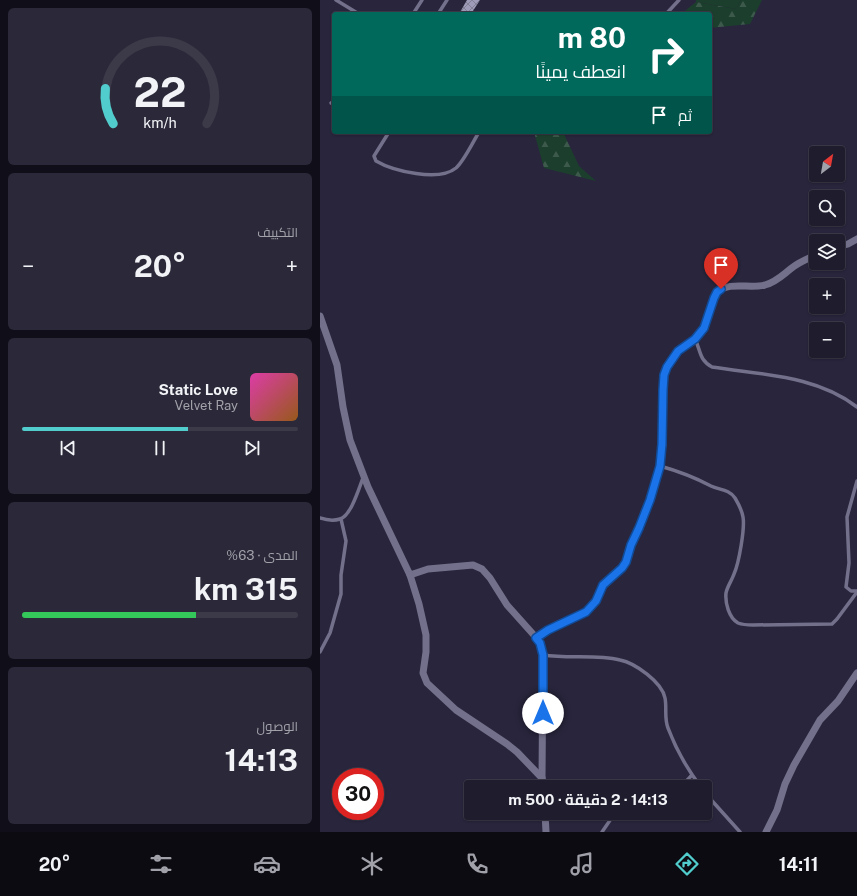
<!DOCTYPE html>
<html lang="ar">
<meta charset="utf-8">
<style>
body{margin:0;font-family:"Public Sans",Cairo,sans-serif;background:#2b2939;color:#f1f3f6;direction:rtl;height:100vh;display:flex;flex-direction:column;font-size:15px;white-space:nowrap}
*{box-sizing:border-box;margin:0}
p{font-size:13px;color:#a1a1aa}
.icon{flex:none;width:22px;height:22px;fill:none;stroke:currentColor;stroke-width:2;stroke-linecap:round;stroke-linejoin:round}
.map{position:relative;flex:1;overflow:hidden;direction:ltr}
.sheet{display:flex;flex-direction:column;gap:8px;padding:8px;background:#100f19;width:320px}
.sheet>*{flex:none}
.hud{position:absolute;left:12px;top:12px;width:380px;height:122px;border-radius:4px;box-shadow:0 1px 3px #0004,0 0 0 1px #3c3a49;direction:rtl;background:#00695c;color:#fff;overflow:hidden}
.needle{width:26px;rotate:31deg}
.tools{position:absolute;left:489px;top:146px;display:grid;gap:8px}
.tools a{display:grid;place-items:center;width:36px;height:36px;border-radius:4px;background:#1e1c2d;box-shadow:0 1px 3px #0004,0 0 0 1px #3c3a49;font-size:20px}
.speed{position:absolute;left:12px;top:768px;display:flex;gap:8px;font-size:20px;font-weight:700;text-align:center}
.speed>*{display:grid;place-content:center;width:52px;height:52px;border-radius:50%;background:#1e1c2d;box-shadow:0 1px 3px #0004,0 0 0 1px #3c3a49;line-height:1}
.speed .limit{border:6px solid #d22;background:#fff;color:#111}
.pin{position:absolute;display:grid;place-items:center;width:34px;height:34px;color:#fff;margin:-41px -17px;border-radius:50% 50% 50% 0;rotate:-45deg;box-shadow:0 0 4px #0007}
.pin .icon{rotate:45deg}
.me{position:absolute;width:44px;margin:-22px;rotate:0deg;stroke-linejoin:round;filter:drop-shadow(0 0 3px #0008)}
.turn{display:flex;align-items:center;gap:14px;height:84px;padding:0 20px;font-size:18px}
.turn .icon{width:52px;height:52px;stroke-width:2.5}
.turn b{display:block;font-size:28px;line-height:34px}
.then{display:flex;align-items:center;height:38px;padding:0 20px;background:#0003;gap:8px;font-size:15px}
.big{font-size:30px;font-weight:700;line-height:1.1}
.sheet .widget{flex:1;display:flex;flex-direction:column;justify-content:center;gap:6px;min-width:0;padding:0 14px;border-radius:6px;background:#2b2939}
.sheet .dial{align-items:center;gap:0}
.dial svg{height:104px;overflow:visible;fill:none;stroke:#3c3a49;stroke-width:7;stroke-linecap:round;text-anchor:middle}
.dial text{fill:#f1f3f6;stroke:none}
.song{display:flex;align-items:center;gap:12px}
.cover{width:48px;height:48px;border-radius:6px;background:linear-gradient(135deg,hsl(320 70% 55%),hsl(30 70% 35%))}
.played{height:4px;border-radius:2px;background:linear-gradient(90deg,#52cdcd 60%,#3c3a49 60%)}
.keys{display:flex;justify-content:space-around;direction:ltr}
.heat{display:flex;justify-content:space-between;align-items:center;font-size:22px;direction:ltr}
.charge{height:6px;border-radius:3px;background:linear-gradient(90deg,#34c759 63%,#3c3a49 0)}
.trip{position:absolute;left:144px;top:780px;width:248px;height:40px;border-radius:4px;background:#1e1c2d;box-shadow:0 1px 3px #0004,0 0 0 1px #3c3a49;font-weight:700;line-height:40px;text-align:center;direction:rtl}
.tab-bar{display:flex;height:64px;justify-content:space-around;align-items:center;background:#0c0b12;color:#a1a1aa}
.tab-bar .icon{width:28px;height:28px}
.tab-bar .on{color:#52cdcd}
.tab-bar b{font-size:18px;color:#f1f3f6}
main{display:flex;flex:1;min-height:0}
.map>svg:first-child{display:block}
.green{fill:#1c3e2d}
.forest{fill:url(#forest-firs)}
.building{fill:url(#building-cross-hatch)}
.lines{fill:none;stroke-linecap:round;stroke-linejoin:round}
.service{stroke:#73708b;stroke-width:3.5}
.minor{stroke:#73708b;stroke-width:7}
.route-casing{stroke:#114b97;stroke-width:10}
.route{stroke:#1a73e8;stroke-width:7}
</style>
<main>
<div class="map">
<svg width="537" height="832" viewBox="0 0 537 832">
<defs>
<pattern id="forest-firs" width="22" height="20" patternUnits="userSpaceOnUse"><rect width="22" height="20" fill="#1c3e2d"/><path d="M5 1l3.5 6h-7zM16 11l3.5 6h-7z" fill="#3c594c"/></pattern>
<pattern id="building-cross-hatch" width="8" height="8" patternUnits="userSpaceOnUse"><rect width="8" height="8" fill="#9e9bb8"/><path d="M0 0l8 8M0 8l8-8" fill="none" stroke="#828096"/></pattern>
</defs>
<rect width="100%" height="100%" fill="#28253c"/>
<path class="green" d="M 376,0 L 421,0 L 416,9 L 376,2 Z"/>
<g class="forest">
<path d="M 421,0 L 442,0 L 430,24 L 390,28 L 390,14 L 361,14 L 376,2 L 416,9 Z"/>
<path d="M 214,132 L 243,132 L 259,166 L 276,181 L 224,168 Z"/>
</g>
<path class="building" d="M 147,0 L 160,0 L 151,14 L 139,14 Z"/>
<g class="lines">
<g class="service">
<path d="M 16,0 L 39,14"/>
<path d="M 93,14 L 102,0"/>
<path d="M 118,14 L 127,0"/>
<path d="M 346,14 L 359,0"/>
<path d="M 11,103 L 14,101"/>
<path d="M 69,132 L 54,156 L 56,161 C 73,171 119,182 136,168 C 144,161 153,142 159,132"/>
<path d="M 375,339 C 381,351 379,360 392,367 C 442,375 496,375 537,407"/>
<path d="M 340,466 C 358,471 374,477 391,486 C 399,490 409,489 415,498 C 418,503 422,511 423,517 C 425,528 419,563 414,574 C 412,580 407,587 406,593 C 405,603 409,618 418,623 C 423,625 428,625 433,625 L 512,624 L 517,619 L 537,592"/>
<path d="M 537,481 L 527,517 L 529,563 L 526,587 L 531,591 L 537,591"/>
<path d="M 0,518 C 6,520 14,521 20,519 C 31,516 39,488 43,478"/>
<path d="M 0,652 L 10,633 L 21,594 L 21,575 L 26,541 L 21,519"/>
<path d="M 223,655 C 249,659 276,654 300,660 C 315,663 342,682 345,698 C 347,708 344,718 348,728 C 356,749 367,769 381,787"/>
<path d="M 330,787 C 339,784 352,789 360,786 C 364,784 368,779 372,775"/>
<path d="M 385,793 L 420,832"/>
<path d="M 282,832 L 295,813"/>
</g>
<g class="minor">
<path d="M 518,247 L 528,244 L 537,239"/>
<path d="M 0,316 L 17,365 L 23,407 L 30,440 L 48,487 L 90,575 L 108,569 L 153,565 L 162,569 L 170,578 L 187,605 L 221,643 L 223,655 L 222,778 L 223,787"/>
<path d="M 90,575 L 99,604 L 106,635 L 106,652 L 103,673 L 107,683 L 136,710 L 187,744 L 197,752 L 222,778"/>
<path d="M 216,638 L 236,625 L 266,612 L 276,601 L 283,585 L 302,568 L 306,562 L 311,545 L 319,528 L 330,500 L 340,466 L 343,444 L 343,390 L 344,375 L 347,367 L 358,351 L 375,339 L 384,328 L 397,292 C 410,281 429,289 445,285 C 459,281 465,272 476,265 C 482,261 489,258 496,255"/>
<path d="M 225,813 L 226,832"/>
<path d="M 446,832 L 457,810 L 465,784 L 474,765 L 500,720 L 518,701 L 537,673"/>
</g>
</g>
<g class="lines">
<g class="route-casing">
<path id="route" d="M 223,713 L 223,655 L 220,643 L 216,638 L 228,630 L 266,612 L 276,601 L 283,585 L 302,568 L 306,562 L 311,545 L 319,528 L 330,500 L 340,466 L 342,444 L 343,390 L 344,375 L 347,367 L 358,351 L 375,339 L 384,328 L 394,298 L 397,292 L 401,289"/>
</g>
<use href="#route" class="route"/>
</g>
</svg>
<div class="tools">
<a><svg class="needle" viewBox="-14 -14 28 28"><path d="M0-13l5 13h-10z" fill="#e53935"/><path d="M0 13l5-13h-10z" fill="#a1a1aa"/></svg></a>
<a><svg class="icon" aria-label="search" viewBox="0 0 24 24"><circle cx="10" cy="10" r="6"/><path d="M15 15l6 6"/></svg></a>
<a><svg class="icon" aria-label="layers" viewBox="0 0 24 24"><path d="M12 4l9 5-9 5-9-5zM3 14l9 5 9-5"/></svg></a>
<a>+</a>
<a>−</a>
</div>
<div class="speed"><div class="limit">30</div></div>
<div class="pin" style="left:401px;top:289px;background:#d93025"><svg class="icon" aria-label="arrive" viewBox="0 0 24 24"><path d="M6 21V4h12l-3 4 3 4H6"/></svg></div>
<svg class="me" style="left:223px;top:713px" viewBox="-20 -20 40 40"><circle r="19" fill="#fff"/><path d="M0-13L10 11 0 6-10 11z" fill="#1a73e8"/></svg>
<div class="trip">14:13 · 2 دقيقة · 500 m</div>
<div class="hud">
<div class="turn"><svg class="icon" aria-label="right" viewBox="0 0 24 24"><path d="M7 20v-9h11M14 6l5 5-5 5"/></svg><div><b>80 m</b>انعطف يمينًا</div></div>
<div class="then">ثم<svg class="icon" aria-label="arrive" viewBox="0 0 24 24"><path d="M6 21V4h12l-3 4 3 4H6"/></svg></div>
</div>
</div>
<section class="sheet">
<div class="widget dial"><svg viewBox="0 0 100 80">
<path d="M14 69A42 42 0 1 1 86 69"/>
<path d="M14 69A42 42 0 0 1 8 42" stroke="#52cdcd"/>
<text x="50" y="56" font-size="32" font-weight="700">22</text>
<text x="50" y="72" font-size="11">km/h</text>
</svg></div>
<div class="widget"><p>التكييف</p>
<div class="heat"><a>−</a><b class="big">20°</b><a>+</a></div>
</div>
<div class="widget">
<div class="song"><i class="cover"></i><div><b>Static Love</b><p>Velvet Ray</p></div></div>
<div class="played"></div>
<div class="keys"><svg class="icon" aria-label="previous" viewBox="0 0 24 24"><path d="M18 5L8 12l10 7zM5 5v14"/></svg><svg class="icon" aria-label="pause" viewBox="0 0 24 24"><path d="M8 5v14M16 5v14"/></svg><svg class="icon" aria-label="next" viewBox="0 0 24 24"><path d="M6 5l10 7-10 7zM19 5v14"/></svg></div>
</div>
<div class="widget"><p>المدى · 63%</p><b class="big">315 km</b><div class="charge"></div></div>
<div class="widget"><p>الوصول</p><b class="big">14:13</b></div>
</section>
</main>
<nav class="tab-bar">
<b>14:11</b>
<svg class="icon on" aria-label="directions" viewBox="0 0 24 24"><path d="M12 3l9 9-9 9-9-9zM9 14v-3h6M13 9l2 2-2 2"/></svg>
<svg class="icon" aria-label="music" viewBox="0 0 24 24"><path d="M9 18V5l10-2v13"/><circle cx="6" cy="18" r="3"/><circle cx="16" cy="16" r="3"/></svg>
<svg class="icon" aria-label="phone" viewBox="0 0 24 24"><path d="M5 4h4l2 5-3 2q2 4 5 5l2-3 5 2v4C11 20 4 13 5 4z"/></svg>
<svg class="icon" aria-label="climate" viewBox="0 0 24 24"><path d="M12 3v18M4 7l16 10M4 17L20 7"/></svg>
<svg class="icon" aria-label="car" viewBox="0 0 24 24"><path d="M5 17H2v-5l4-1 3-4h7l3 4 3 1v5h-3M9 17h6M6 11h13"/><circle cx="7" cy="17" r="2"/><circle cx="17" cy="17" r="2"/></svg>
<svg class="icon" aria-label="filters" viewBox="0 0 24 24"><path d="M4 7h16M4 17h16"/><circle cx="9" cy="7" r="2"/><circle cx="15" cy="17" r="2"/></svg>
<b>20°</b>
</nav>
